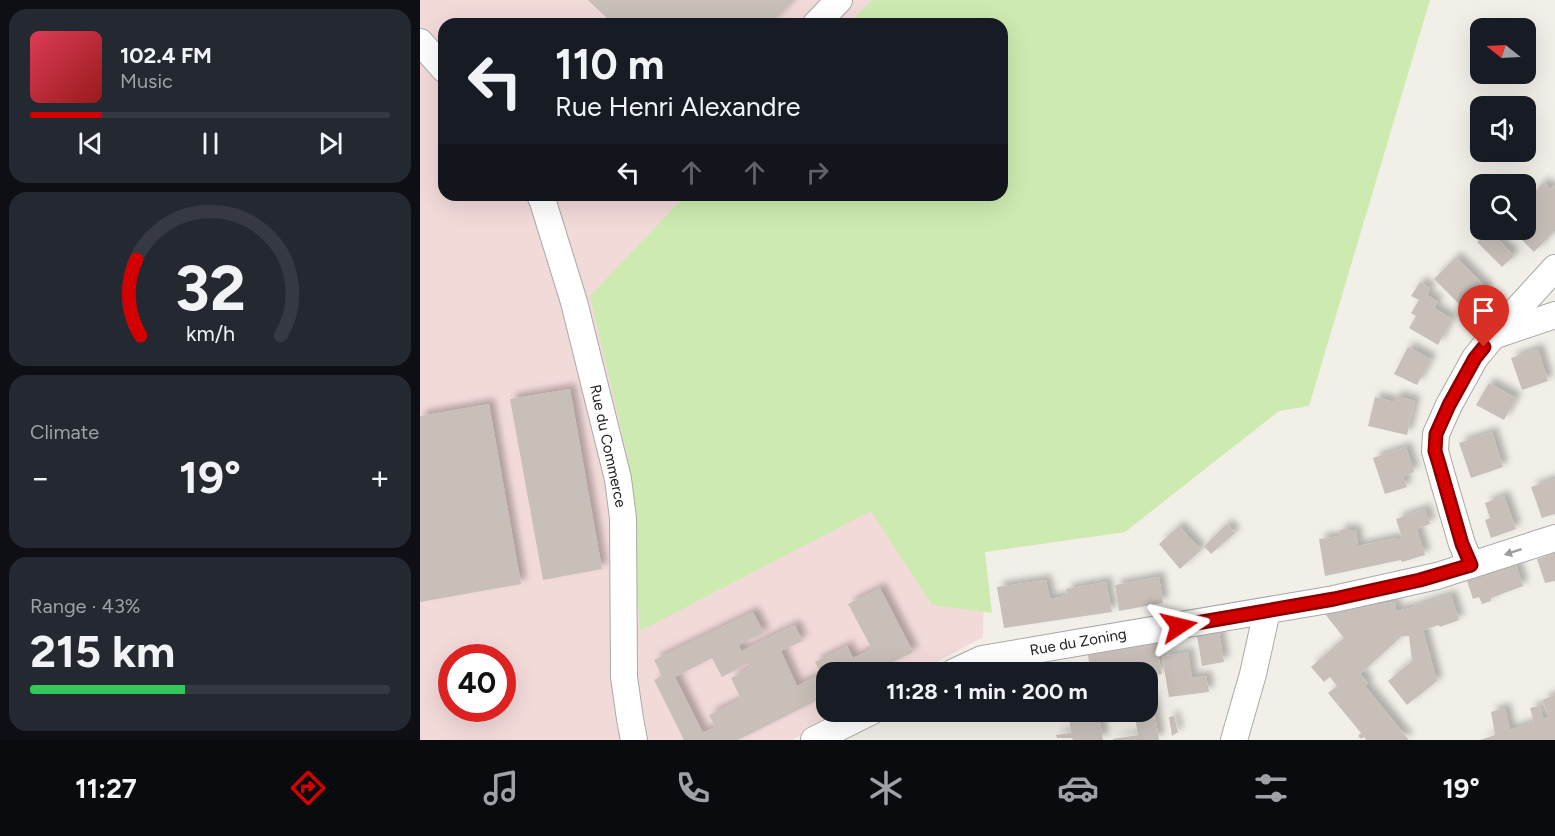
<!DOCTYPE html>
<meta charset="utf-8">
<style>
body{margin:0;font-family:Figtree,sans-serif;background:#242831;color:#f1f3f6;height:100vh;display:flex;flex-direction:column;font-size:22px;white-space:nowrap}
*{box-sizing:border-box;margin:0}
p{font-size:20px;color:#9ea1a6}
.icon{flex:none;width:33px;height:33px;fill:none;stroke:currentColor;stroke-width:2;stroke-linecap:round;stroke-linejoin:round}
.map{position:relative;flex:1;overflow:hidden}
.side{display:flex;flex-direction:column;gap:9px;padding:9px;background:#0d0f14;width:420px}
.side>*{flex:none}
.top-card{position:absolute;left:18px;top:18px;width:570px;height:183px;border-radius:18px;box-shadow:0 6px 24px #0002;background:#171b24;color:#f1f3f6;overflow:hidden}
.needle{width:39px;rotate:288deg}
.fabs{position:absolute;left:1050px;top:18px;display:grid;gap:12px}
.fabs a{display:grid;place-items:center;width:66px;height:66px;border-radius:12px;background:#171b24;box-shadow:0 6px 24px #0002;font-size:30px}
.speed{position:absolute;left:18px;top:644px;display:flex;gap:12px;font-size:30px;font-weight:700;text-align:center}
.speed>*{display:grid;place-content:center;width:78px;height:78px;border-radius:50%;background:#171b24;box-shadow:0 6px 24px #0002;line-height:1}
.speed .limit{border:9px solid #d22;background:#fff;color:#111}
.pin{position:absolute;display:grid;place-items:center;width:51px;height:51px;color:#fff;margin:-62px -26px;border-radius:50% 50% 50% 0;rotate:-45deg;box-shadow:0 0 6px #0007}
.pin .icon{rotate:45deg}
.me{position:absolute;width:66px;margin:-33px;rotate:80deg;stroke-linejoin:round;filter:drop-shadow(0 0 4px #0008)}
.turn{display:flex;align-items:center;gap:21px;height:126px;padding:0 18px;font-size:27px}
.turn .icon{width:78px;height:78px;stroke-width:2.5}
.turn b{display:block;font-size:42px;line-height:51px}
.lanes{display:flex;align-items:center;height:57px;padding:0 18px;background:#0003;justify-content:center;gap:30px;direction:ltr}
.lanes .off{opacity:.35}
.big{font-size:45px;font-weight:700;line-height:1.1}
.side .tile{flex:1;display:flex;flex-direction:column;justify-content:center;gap:9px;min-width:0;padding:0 21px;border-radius:18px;background:#242831}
.side .dial{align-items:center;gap:0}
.dial svg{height:156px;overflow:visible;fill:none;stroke:#363941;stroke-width:7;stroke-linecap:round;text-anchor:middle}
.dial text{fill:#f1f3f6;stroke:none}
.song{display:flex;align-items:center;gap:18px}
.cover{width:72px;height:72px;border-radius:9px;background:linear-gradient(135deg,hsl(350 70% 55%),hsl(0 70% 35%))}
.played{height:6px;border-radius:3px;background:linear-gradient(90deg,#d40000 20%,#363941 20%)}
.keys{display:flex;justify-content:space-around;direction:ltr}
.heat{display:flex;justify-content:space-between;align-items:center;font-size:33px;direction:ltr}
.charge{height:9px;border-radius:4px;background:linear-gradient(90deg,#34c759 43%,#363941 0)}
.trip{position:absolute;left:396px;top:662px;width:342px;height:60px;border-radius:18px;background:#171b24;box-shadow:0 6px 24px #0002;font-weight:700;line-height:60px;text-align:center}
.tab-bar{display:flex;height:96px;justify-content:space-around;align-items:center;background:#090b0e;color:#9ea1a6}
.tab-bar .icon{width:42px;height:42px}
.tab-bar .active{color:#d40000}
.tab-bar b{font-size:27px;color:#f1f3f6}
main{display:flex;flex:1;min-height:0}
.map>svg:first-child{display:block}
.commercial{fill:#f2dad9;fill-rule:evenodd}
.grass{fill:#cdebb0}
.building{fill:#c7bfb8;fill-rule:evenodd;filter:url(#shadow)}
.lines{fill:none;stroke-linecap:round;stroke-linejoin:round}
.minor-casing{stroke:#a9a9a9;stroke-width:28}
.minor{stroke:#fff;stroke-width:26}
.oneway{fill:#9c9c9c}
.route-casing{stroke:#8a0000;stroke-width:15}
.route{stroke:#d40000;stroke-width:10}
.labels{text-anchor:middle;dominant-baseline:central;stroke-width:5;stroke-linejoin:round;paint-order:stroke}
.street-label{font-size:15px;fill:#222;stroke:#fff}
</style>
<main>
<section class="side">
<div class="tile">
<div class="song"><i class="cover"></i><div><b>102.4 FM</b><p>Music</p></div></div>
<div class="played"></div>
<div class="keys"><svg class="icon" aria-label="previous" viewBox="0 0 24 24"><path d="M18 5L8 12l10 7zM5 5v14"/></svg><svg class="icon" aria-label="pause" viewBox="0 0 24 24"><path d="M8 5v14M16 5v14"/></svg><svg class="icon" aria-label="next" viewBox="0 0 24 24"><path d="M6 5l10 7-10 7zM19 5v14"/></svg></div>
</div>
<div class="tile dial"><svg viewBox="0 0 100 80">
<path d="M14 69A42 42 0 1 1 86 69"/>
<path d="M14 69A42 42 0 0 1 12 30" stroke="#d40000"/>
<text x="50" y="56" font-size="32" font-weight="700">32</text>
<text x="50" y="72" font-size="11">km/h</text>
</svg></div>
<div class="tile"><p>Climate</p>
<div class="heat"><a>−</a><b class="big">19°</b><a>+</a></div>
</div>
<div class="tile"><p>Range · 43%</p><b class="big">215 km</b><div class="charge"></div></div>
</section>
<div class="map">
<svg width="1135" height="740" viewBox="0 0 1135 740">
<defs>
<filter id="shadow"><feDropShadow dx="5.5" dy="-5.5" stdDeviation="3" flood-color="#0004"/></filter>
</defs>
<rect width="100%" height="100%" fill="#f2efe9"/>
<path class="commercial" d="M 0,0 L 517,0 L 537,24 L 24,24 L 24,195 L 582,195 L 705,532 L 565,552 L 563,637 L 498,672 L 406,672 L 406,711 L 426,711 L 372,740 L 0,740 ZM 32,657 L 82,657 L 82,708 L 32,708 Z"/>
<path class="grass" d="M 452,0 L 1010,0 L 889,406 L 859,411 L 705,532 L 565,552 L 572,613 L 512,605 L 451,511 L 220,631 L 208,458 L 170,296 L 266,195 L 582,195 L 582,24 L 429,24 Z"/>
<g class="building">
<path d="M 168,0 L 374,0 L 350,24 L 193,24 Z"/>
<path d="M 1124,182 L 1130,189 L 1135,184 L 1135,231 L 1114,252 L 1092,230 L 1106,230 L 1106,212 L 1116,202 L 1110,196 Z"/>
<path d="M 1069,230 L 1094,256 L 1082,267 L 1057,242 Z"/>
<path d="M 1036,257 L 1068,289 L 1046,311 L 1014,279 Z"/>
<path d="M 1000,282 L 1010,288 L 1007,295 L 1018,302 L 1014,308 L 1032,319 L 1018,345 L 989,328 L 996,316 L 991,313 L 999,300 L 991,296 Z"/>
<path d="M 988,347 L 1011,359 L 997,385 L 974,374 Z"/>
<path d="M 1118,349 L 1128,381 L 1102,390 L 1091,358 Z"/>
<path d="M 1069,383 L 1096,398 L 1084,420 L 1056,405 Z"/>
<path d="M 150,389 L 182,569 L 123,580 L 90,399 Z"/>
<path d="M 976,396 L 995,401 L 987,435 L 948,426 L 955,397 L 974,402 Z"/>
<path d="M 69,404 L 101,584 L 0,602 L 0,416 Z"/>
<path d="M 1072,432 L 1083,467 L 1051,478 L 1039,443 Z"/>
<path d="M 986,447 L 994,472 L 983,476 L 987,487 L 965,494 L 953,458 Z"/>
<path d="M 1135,479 L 1135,514 L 1122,518 L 1111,487 Z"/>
<path d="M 1084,496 L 1096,529 L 1071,538 L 1065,520 L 1070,518 L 1065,503 Z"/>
<path d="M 1005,509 L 1010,524 L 997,529 L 1005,555 L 982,562 L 981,560 L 905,576 L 899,539 L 921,536 L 919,530 L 927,529 L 928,531 L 936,530 L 938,546 L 976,538 L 977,540 L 982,538 L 976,519 Z"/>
<path d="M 807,524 L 815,533 L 791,554 L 784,546 Z"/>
<path d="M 759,526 L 781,550 L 760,569 L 739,544 Z"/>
<path d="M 1135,554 L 1135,581 L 1125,583 L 1117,559 Z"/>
<path d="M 1096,565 L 1103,586 L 1071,598 L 1071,601 L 1062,604 L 1059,597 L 1053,599 L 1047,581 Z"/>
<path d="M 739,577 L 743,603 L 699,611 L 695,585 Z"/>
<path d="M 626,580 L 630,599 L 647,596 L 646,589 L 686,582 L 692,612 L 584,628 L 577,587 Z"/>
<path d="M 460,588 L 493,652 L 454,672 L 406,672 L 406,696 L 318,740 L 264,740 L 234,680 L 242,676 L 234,660 L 333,612 L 344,633 L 319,645 L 321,651 L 375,625 L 382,641 L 361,651 L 377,686 L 401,674 L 395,662 L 427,646 L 433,658 L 452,649 L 428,604 ZM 292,658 L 302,677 L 328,663 L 330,668 L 311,678 L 321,699 L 289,715 L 295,727 L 283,733 L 255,677 Z"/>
<path d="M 1031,595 L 1039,620 L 1020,627 L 1019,625 L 1003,630 L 1017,681 L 987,705 L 968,681 L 992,661 L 989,636 L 982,636 L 940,674 L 948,683 L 945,686 L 989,740 L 946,740 L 944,737 L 941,739 L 938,736 L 941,733 L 908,693 L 917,686 L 910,677 L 904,682 L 891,667 L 924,638 L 905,614 L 975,602 L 976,611 L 996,607 L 995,606 Z"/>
<path d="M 799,632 L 804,662 L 782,666 L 777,636 Z"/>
<path d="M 736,644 L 742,674 L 728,676 L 728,672 L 661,672 L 661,671 L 670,669 L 668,655 Z"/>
<path d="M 768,652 L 772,678 L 786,676 L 789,692 L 749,697 L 742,657 Z"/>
<path d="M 616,664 L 618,672 L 578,672 L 578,671 Z"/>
<path d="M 1135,695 L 1135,740 L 1060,740 L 1075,735 L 1071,712 L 1085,708 L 1090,730 L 1114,722 L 1110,708 L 1119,706 L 1123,719 L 1129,717 L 1122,700 Z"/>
<path d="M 732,698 L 739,740 L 693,740 L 693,739 L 718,735 L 714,711 L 728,711 L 728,699 Z"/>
<path d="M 630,711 L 678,711 L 683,740 L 653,740 L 652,738 L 637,738 L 636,735 L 651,733 L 649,716 L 631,719 Z"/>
<path d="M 754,716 L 758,732 L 752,736 L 749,717 Z"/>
</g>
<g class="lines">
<g class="minor-casing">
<g id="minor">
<path d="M 396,24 L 419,0"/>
<path d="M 0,42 L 24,69"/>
<path d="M 120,195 L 123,202 L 154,302 L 198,479 L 203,518 L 204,677 L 210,719 L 214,740"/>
<path d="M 1076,335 L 1135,315"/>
<path d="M 1051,565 L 1042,544 L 1022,476 L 1015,451 L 1016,434 L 1029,405 L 1055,358 L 1073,336 L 1135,268"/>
<path d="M 534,672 L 562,659 L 914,599 L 1017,576 L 1135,538"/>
<path d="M 394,740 L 452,711"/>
<path d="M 814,740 L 833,674 L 847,611"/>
</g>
</g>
<use href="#minor" class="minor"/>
</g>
<defs><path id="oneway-solid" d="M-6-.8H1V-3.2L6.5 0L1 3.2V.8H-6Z" transform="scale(1.5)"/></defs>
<use class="oneway" href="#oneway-solid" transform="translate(1093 552) rotate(162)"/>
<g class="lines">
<g class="route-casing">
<path id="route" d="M 759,626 L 914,599 L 1000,580 L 1051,565 L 1042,544 L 1019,464 L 1015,451 L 1016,434 L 1029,405 L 1055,358 L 1064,347"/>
</g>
<use href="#route" class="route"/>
</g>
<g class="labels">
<g class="street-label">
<text transform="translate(188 446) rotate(78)">Rue du Commerce</text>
<text transform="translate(658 642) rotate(-10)">Rue du Zoning</text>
</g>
</g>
</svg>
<div class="fabs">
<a><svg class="needle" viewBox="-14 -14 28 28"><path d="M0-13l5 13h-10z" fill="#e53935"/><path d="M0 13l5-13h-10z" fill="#9ea1a6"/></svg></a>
<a><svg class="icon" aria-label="sound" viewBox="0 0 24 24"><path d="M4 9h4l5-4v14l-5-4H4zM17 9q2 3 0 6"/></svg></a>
<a><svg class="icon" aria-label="search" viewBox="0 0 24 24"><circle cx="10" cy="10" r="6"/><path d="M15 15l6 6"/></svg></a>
</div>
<div class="speed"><div class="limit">40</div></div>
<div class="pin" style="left:1064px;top:347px;background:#d93025"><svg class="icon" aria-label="arrive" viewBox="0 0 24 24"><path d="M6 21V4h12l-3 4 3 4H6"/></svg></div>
<svg class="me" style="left:759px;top:626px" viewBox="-20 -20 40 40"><path d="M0-17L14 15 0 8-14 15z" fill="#d40000" stroke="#fff" stroke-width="4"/></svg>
<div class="trip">11:28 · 1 min · 200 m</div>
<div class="top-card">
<div class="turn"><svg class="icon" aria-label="left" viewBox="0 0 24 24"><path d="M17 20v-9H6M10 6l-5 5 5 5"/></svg><div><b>110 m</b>Rue Henri Alexandre</div></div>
<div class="lanes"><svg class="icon" aria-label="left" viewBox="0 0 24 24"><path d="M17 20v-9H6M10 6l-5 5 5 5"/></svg><svg class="icon off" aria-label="ahead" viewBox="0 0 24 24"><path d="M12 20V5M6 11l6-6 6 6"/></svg><svg class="icon off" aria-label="ahead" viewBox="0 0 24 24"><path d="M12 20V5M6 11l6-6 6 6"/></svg><svg class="icon off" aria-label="right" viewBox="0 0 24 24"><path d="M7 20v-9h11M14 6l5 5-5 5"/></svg></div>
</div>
</div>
</main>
<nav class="tab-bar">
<b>11:27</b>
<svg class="icon active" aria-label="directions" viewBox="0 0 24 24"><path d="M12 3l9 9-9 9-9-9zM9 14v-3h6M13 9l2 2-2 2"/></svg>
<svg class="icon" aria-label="music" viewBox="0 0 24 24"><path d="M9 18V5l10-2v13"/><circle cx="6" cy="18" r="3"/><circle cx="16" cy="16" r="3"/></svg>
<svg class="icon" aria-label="phone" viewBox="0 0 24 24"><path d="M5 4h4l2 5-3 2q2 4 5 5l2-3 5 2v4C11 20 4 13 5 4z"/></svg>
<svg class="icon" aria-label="climate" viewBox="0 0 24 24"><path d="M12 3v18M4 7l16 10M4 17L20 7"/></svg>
<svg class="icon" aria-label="car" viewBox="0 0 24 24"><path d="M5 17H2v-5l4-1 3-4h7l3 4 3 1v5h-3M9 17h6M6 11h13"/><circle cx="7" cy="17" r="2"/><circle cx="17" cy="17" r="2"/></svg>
<svg class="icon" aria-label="filters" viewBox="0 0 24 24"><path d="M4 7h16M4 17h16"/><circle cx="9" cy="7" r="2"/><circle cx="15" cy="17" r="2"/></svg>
<b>19°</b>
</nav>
